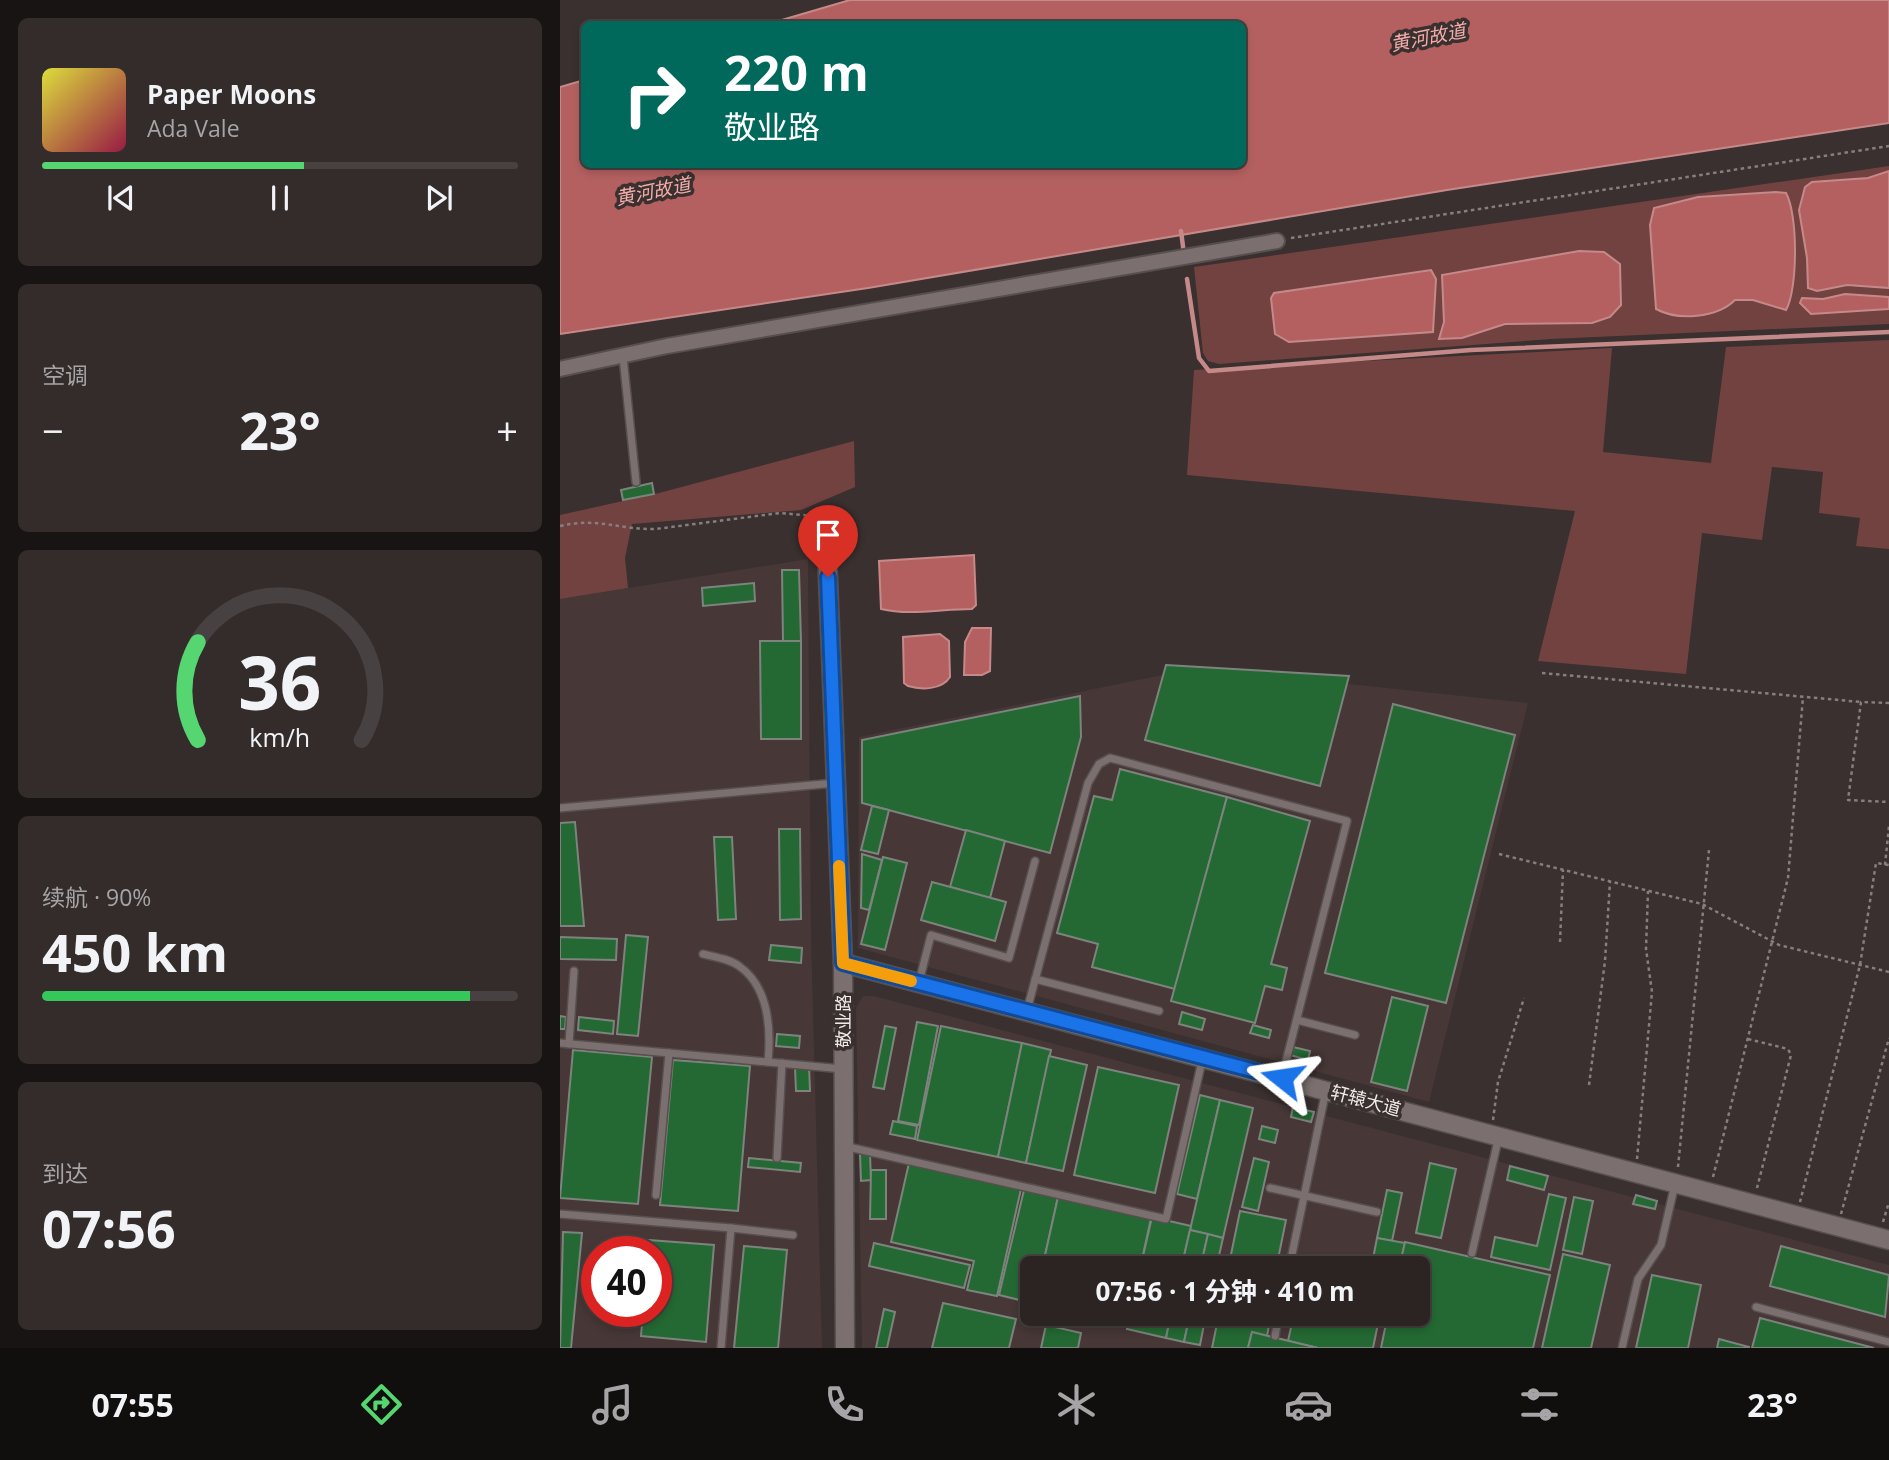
<!DOCTYPE html>
<html lang="zh">
<meta charset="utf-8">
<style>
body{margin:0;font-family:"Open Sans","Noto Sans SC",sans-serif;background:#332c2b;color:#f1f3f6;height:100vh;display:flex;flex-direction:column;font-size:26px;white-space:nowrap}
*{box-sizing:border-box;margin:0}
p{font-size:23px;color:#a6a4a6}
.icon{flex:none;width:38px;height:38px;fill:none;stroke:currentColor;stroke-width:2;stroke-linecap:round;stroke-linejoin:round}
.map{position:relative;flex:1;overflow:hidden}
.drawer{display:flex;flex-direction:column;gap:18px;padding:18px;background:#181413;width:560px}
.drawer>*{flex:none}
.banner{position:absolute;left:21px;top:21px;width:665px;height:147px;border-radius:10px;box-shadow:0 4px 10px #0003,0 0 0 2px #474141;background:#00695c;color:#fff;overflow:hidden}
.speed{position:absolute;left:21px;top:1236px;display:flex;gap:14px;font-size:35px;font-weight:700;text-align:center}
.speed>*{display:grid;place-content:center;width:91px;height:91px;border-radius:50%;background:#2b2423;box-shadow:0 4px 10px #0003,0 0 0 2px #474141;line-height:1}
.speed .limit{border:10px solid #d22;background:#fff;color:#111}
.pin{position:absolute;display:grid;place-items:center;width:60px;height:60px;color:#fff;margin:-72px -30px;border-radius:50% 50% 50% 0;rotate:-45deg;box-shadow:0 0 7px #0007}
.pin .icon{rotate:45deg}
.me{position:absolute;width:77px;margin:-38px;rotate:285deg;stroke-linejoin:round;filter:drop-shadow(0 0 5px #0008)}
.turn{display:flex;align-items:center;gap:24px;height:147px;padding:0 28px;font-size:32px}
.turn .icon{width:91px;height:91px;stroke-width:2.5}
.turn b{display:block;font-size:49px;line-height:60px}
.big{font-size:52px;font-weight:700;line-height:1.1}
.drawer .widget{flex:1;display:flex;flex-direction:column;justify-content:center;gap:10px;min-width:0;padding:0 24px;border-radius:10px;background:#332c2b}
.drawer .dial{align-items:center;gap:0}
.dial svg{height:182px;overflow:visible;fill:none;stroke:#474141;stroke-width:7;stroke-linecap:round;text-anchor:middle}
.dial text{fill:#f1f3f6;stroke:none}
.song{display:flex;align-items:center;gap:21px}
.cover{width:84px;height:84px;border-radius:10px;background:linear-gradient(135deg,hsl(60 70% 55%),hsl(340 70% 35%))}
.played{height:7px;border-radius:4px;background:linear-gradient(90deg,#56d671 55%,#474141 55%)}
.keys{display:flex;justify-content:space-around;direction:ltr}
.heat{display:flex;justify-content:space-between;align-items:center;font-size:38px;direction:ltr}
.charge{height:10px;border-radius:5px;background:linear-gradient(90deg,#34c759 90%,#474141 0)}
.trip{position:absolute;left:460px;top:1256px;width:410px;height:70px;border-radius:10px;background:#2b2423;box-shadow:0 4px 10px #0003,0 0 0 2px #474141;font-weight:700;line-height:70px;text-align:center}
.menu{display:flex;height:112px;justify-content:space-around;align-items:center;background:#110e0e;color:#a6a4a6}
.menu .icon{width:49px;height:49px}
.menu .on{color:#56d671}
.menu b{font-size:32px;color:#f1f3f6}
main{display:flex;flex:1;min-height:0}
.map>svg:first-child{display:block}
.built{fill:#473737;fill-rule:evenodd}
.green{fill:#724241}
.water{fill:#b46060;stroke:#c68989;stroke-width:2}
.lines{fill:none;stroke-linecap:round;stroke-linejoin:round}
.stream{stroke:#c68989;stroke-width:4.5}
.building{fill:#246933;stroke:#7c847d;stroke-width:2}
.service-casing{stroke:#564f4e;stroke-width:10}
.minor-casing{stroke:#564f4e;stroke-width:18}
.tertiary-casing{stroke:#564f4e;stroke-width:21}
.path{stroke:#877f7e;stroke-width:2.5;stroke-dasharray:3.5 3.5;stroke-linecap:butt}
.service{stroke:#7b6f6f;stroke-width:7}
.minor{stroke:#7b6f6f;stroke-width:14}
.tertiary{stroke:#7b6f6f;stroke-width:18}
.route-casing{stroke:#114b97;stroke-width:18}
.route{stroke:#1a73e8;stroke-width:12}
.slow{stroke:#f59e0b;stroke-width:12}
.labels{text-anchor:middle;dominant-baseline:central;stroke-width:7;stroke-linejoin:round;paint-order:stroke}
.street-label{font-size:18px;fill:#f0eae9;stroke:#39302f}
.water-label{font-size:19px;font-style:italic;fill:#f3adaa;stroke:#39302f}
</style>
<main>
<section class="drawer">
<div class="widget">
<div class="song"><i class="cover"></i><div><b>Paper Moons</b><p>Ada Vale</p></div></div>
<div class="played"></div>
<div class="keys"><svg class="icon" aria-label="previous" viewBox="0 0 24 24"><path d="M18 5L8 12l10 7zM5 5v14"/></svg><svg class="icon" aria-label="pause" viewBox="0 0 24 24"><path d="M8 5v14M16 5v14"/></svg><svg class="icon" aria-label="next" viewBox="0 0 24 24"><path d="M6 5l10 7-10 7zM19 5v14"/></svg></div>
</div>
<div class="widget"><p>空调</p>
<div class="heat"><a>−</a><b class="big">23°</b><a>+</a></div>
</div>
<div class="widget dial"><svg viewBox="0 0 100 80">
<path d="M14 69A42 42 0 1 1 86 69"/>
<path d="M14 69A42 42 0 0 1 14 26" stroke="#56d671"/>
<text x="50" y="56" font-size="32" font-weight="700">36</text>
<text x="50" y="72" font-size="11">km/h</text>
</svg></div>
<div class="widget"><p>续航 · 90%</p><b class="big">450 km</b><div class="charge"></div></div>
<div class="widget"><p>到达</p><b class="big">07:56</b></div>
</section>
<div class="map">
<svg width="1329" height="1348" viewBox="0 0 1329 1348">
<rect width="100%" height="100%" fill="#39302f"/>
<g class="built">
<path d="M 248,559 L 251,935 L 262,1348 L 0,1348 L 0,599 ZM 37,1251 L 96,1251 L 96,1311 L 37,1311 Z"/>
<path d="M 617,672 L 789,684 L 968,703 L 869,1102 L 298,948 L 299,737 Z"/>
<path d="M 303,996 L 314,996 L 1329,1265 L 1329,1348 L 302,1348 L 296,1008 ZM 472,1269 L 858,1269 L 858,1314 L 472,1314 Z"/>
</g>
<g class="green">
<path d="M 1329,166 L 1329,324 L 991,339 L 659,364 L 648,361 L 643,353 L 634,267 Z"/>
<path d="M 1329,340 L 1329,549 L 1296,546 L 1300,518 L 1259,513 L 1263,472 L 1212,467 L 1202,540 L 1142,533 L 1126,674 L 978,661 L 1015,511 L 627,475 L 634,370 L 1052,348 L 1043,452 L 1151,463 L 1166,347 Z"/>
<path d="M 294,441 L 295,487 L 241,510 L 72,524 L 65,558 L 68,588 L 0,599 L 0,515 L 99,493 Z"/>
</g>
<g class="water">
<path d="M 290,0 L 1329,0 L 1329,123 L 887,190 L 308,288 L 0,334 L 0,87 L 24,80 L 24,164 L 682,164 L 682,24 L 208,24 Z"/>
<path d="M 1329,171 L 1329,288 L 1287,285 L 1257,291 L 1248,288 L 1247,258 L 1239,210 L 1245,187 L 1252,182 L 1308,178 Z"/>
<path d="M 1216,192 L 1226,193 C 1238,214 1238,289 1226,310 L 1193,300 L 1175,300 C 1157,318 1118,321 1096,309 L 1090,225 L 1094,208 L 1138,197 Z"/>
<path d="M 1019,251 L 1044,252 L 1060,264 L 1061,305 L 1050,317 L 1032,323 L 945,324 L 902,338 L 879,339 L 884,322 L 882,275 Z"/>
<path d="M 871,270 L 876,279 L 873,332 L 729,342 L 715,334 L 711,298 L 714,293 Z"/>
<path d="M 1285,294 L 1329,297 L 1329,309 L 1251,314 L 1240,303 L 1242,298 L 1263,299 Z"/>
<path d="M 414,555 L 416,605 L 412,609 C 382,609 349,616 321,609 L 319,561 Z"/>
<path d="M 412,628 L 431,628 L 430,671 L 422,675 L 404,675 L 405,642 Z"/>
<path d="M 380,634 L 389,641 L 390,677 C 382,690 361,690 348,686 L 344,683 L 343,637 Z"/>
</g>
<g class="lines">
<g class="stream">
<path d="M 621,231 L 624,254"/>
<path d="M 627,279 L 639,358 L 649,371 L 911,350 L 1329,332"/>
</g>
</g>
<g class="building">
<path d="M 92,483 L 94,494 L 63,500 L 61,490 Z"/>
<path d="M 222,570 L 239,570 L 241,641 L 223,641 Z"/>
<path d="M 194,583 L 195,601 L 143,606 L 142,588 Z"/>
<path d="M 200,641 L 241,641 L 241,739 L 201,739 Z"/>
<path d="M 606,665 L 789,676 L 760,786 L 585,740 Z"/>
<path d="M 520,696 L 521,737 L 490,853 L 302,803 L 302,740 Z"/>
<path d="M 833,704 L 955,735 L 886,1003 L 765,973 Z"/>
<path d="M 560,769 L 667,797 L 615,989 L 532,967 L 538,944 L 497,933 L 534,796 L 552,800 Z"/>
<path d="M 667,797 L 750,821 L 711,964 L 727,968 L 722,990 L 705,986 L 695,1023 L 611,1001 Z"/>
<path d="M 312,806 L 329,810 L 318,854 L 301,850 Z"/>
<path d="M 15,822 L 24,926 L 0,926 L 0,823 Z"/>
<path d="M 219,829 L 240,829 L 241,919 L 220,920 Z"/>
<path d="M 406,830 L 445,841 L 430,898 L 390,887 Z"/>
<path d="M 154,837 L 172,837 L 176,919 L 158,920 Z"/>
<path d="M 302,854 L 322,860 L 309,910 L 301,908 Z"/>
<path d="M 323,857 L 347,863 L 325,950 L 301,944 Z"/>
<path d="M 372,882 L 446,902 L 435,941 L 361,920 Z"/>
<path d="M 66,935 L 88,937 L 78,1036 L 57,1034 Z"/>
<path d="M 0,937 L 57,939 L 56,960 L 0,959 Z"/>
<path d="M 211,945 L 242,948 L 241,963 L 209,960 Z"/>
<path d="M 832,997 L 868,1006 L 847,1091 L 811,1082 Z"/>
<path d="M 622,1012 L 645,1019 L 642,1030 L 619,1024 Z"/>
<path d="M 0,1016 L 6,1017 L 5,1029 L 0,1029 Z"/>
<path d="M 19,1017 L 54,1021 L 53,1034 L 18,1030 Z"/>
<path d="M 357,1022 L 378,1026 L 359,1125 L 338,1121 Z"/>
<path d="M 693,1025 L 711,1030 L 709,1038 L 690,1033 Z"/>
<path d="M 325,1026 L 336,1028 L 324,1089 L 313,1087 Z"/>
<path d="M 381,1026 L 462,1043 L 438,1157 L 357,1140 Z"/>
<path d="M 217,1034 L 240,1036 L 239,1048 L 216,1046 Z"/>
<path d="M 462,1043 L 491,1050 L 466,1163 L 438,1157 Z"/>
<path d="M 733,1047 L 750,1051 L 748,1060 L 730,1055 Z"/>
<path d="M 13,1050 L 92,1057 L 78,1204 L 0,1198 Z"/>
<path d="M 489,1056 L 527,1065 L 503,1171 L 466,1163 Z"/>
<path d="M 113,1060 L 190,1066 L 178,1211 L 100,1205 Z"/>
<path d="M 249,1066 L 250,1091 L 236,1091 L 235,1067 Z"/>
<path d="M 538,1067 L 619,1085 L 595,1193 L 514,1175 Z"/>
<path d="M 640,1095 L 660,1100 L 637,1199 L 617,1194 Z"/>
<path d="M 660,1100 L 693,1108 L 663,1238 L 630,1230 Z"/>
<path d="M 733,1107 L 754,1112 L 751,1122 L 731,1117 Z"/>
<path d="M 333,1121 L 357,1126 L 355,1139 L 330,1134 Z"/>
<path d="M 702,1126 L 718,1130 L 715,1143 L 699,1139 Z"/>
<path d="M 300,1154 L 310,1154 L 311,1180 L 301,1181 Z"/>
<path d="M 189,1158 L 241,1163 L 240,1172 L 188,1167 Z"/>
<path d="M 694,1158 L 709,1162 L 698,1211 L 682,1207 Z"/>
<path d="M 349,1163 L 461,1189 L 437,1296 L 407,1290 L 414,1261 L 331,1242 Z"/>
<path d="M 870,1163 L 896,1169 L 881,1238 L 856,1233 Z"/>
<path d="M 950,1166 L 988,1176 L 984,1190 L 947,1180 Z"/>
<path d="M 311,1170 L 326,1170 L 326,1219 L 310,1219 Z"/>
<path d="M 464,1190 L 498,1197 L 482,1269 L 472,1269 L 472,1303 L 439,1295 Z"/>
<path d="M 827,1190 L 842,1193 L 832,1241 L 817,1238 Z"/>
<path d="M 989,1194 L 1006,1198 L 990,1270 L 931,1257 L 935,1237 L 977,1246 Z"/>
<path d="M 1076,1195 L 1097,1201 L 1095,1209 L 1073,1204 Z"/>
<path d="M 498,1197 L 591,1218 L 580,1269 L 482,1269 Z"/>
<path d="M 1014,1197 L 1033,1201 L 1022,1254 L 1003,1250 Z"/>
<path d="M 680,1211 L 726,1220 L 716,1269 L 668,1269 Z"/>
<path d="M 592,1217 L 631,1226 L 621,1269 L 580,1269 Z"/>
<path d="M 630,1230 L 648,1234 L 640,1269 L 621,1269 Z"/>
<path d="M 3,1232 L 22,1233 L 11,1348 L 0,1348 Z"/>
<path d="M 648,1234 L 663,1238 L 656,1269 L 640,1269 Z"/>
<path d="M 817,1238 L 845,1243 L 839,1269 L 811,1269 Z"/>
<path d="M 89,1240 L 154,1245 L 146,1342 L 81,1336 L 83,1311 L 96,1311 L 96,1251 L 88,1251 Z"/>
<path d="M 845,1242 L 990,1275 L 973,1348 L 821,1348 L 828,1314 L 858,1314 L 858,1269 L 839,1269 Z"/>
<path d="M 314,1243 L 410,1265 L 404,1288 L 309,1266 Z"/>
<path d="M 184,1246 L 227,1250 L 218,1348 L 174,1348 Z"/>
<path d="M 1221,1246 L 1329,1275 L 1325,1317 L 1210,1286 Z"/>
<path d="M 1003,1254 L 1050,1265 L 1031,1348 L 982,1348 Z"/>
<path d="M 1092,1275 L 1141,1285 L 1128,1348 L 1076,1348 Z"/>
<path d="M 383,1303 L 456,1319 L 449,1348 L 372,1348 Z"/>
<path d="M 324,1309 L 335,1312 L 327,1348 L 316,1348 Z"/>
<path d="M 505,1314 L 532,1314 L 530,1322 Z"/>
<path d="M 570,1314 L 611,1314 L 606,1338 L 567,1329 Z"/>
<path d="M 611,1314 L 630,1314 L 624,1342 L 606,1338 Z"/>
<path d="M 630,1314 L 646,1314 L 640,1345 L 624,1342 Z"/>
<path d="M 659,1314 L 711,1315 L 707,1336 L 692,1332 L 688,1348 L 652,1348 Z"/>
<path d="M 734,1314 L 820,1314 L 813,1348 L 758,1348 L 728,1341 Z"/>
<path d="M 1200,1318 L 1314,1348 L 1192,1348 Z"/>
<path d="M 486,1325 L 521,1333 L 518,1348 L 481,1348 Z"/>
<path d="M 692,1332 L 758,1348 L 688,1348 Z"/>
<path d="M 1159,1339 L 1189,1347 L 1189,1348 L 1157,1348 Z"/>
</g>
<g class="lines">
<g class="service-casing">
<g id="service">
<path d="M 63,357 L 76,482"/>
<path d="M 0,808 L 275,783"/>
<path d="M 143,954 C 155,957 170,959 179,966 C 209,987 211,1030 208,1062"/>
<path d="M 475,979 L 599,1011"/>
<path d="M 359,982 L 371,935 L 449,958 L 475,861"/>
<path d="M 467,1010 L 528,783 L 539,764 L 550,758 L 787,821 L 722,1077"/>
<path d="M 737,1020 L 795,1035"/>
<path d="M 0,1043 L 283,1069"/>
<path d="M 9,1044 L 14,971"/>
<path d="M 284,1146 L 606,1219 L 642,1061"/>
<path d="M 217,1158 L 222,1063"/>
<path d="M 710,1188 L 817,1212"/>
<path d="M 96,1195 L 109,1053"/>
<path d="M 0,1214 L 171,1228 L 161,1348"/>
<path d="M 171,1228 L 233,1235"/>
<path d="M 912,1253 L 939,1136"/>
<path d="M 729,1269 L 766,1090"/>
<path d="M 1196,1307 L 1329,1342"/>
<path d="M 715,1336 L 719,1314"/>
<path d="M 1062,1348 L 1078,1279 L 1101,1245 L 1115,1184"/>
</g>
</g>
<g class="minor-casing">
<path id="minor" d="M 0,369 L 107,346 L 717,241"/>
</g>
<g class="tertiary-casing">
<g id="tertiary">
<path d="M 266,526 L 283,963 L 285,1348"/>
<path d="M 283,963 L 1329,1240"/>
</g>
</g>
<g class="path">
<path d="M 731,238 L 1329,146"/>
<path d="M 0,526 C 37,517 60,530 96,529 L 220,513 L 253,516"/>
<path d="M 982,673 L 1301,702"/>
<path d="M 1329,703 L 1301,702 L 1288,800 L 1329,802"/>
<path d="M 939,854 L 1142,904 L 1219,945 L 1329,972"/>
<path d="M 1325,865 L 1329,826"/>
<path d="M 1000,942 L 1003,870"/>
<path d="M 1188,1039 L 1228,1049 L 1231,1055 L 1197,1188"/>
<path d="M 1029,1085 L 1045,961 L 1050,882"/>
<path d="M 933,1120 L 938,1082 L 964,998"/>
<path d="M 1077,1159 L 1092,992 L 1086,949 L 1088,891"/>
<path d="M 1118,1167 L 1149,850"/>
<path d="M 1153,1177 L 1228,878 L 1243,697"/>
<path d="M 1240,1202 L 1300,965 L 1316,863 L 1329,865"/>
<path d="M 1281,1214 L 1329,1038"/>
<path d="M 1323,1222 L 1329,1202"/>
</g>
<use href="#service" class="service"/>
<use href="#minor" class="minor"/>
<use href="#tertiary" class="tertiary"/>
</g>
<g class="lines">
<g class="route-casing">
<path id="route" d="M 268,577 L 283,963 L 722,1078"/>
</g>
<use href="#route" class="route"/>
<path class="slow" d="M 279,866 L 283,963 L 351,981"/>
</g>
<g class="labels">
<g class="street-label">
<text transform="translate(283 1021) rotate(-90)">敬业路</text>
<text transform="translate(806 1100) rotate(15)">轩辕大道</text>
</g>
<g class="water-label">
<text transform="translate(868 37) rotate(-11)">黄河故道</text>
<text transform="translate(93 191) rotate(-11)">黄河故道</text>
</g>
</g>
</svg>
<div class="speed"><div class="limit">40</div></div>
<div class="pin" style="left:268px;top:577px;background:#d93025"><svg class="icon" aria-label="arrive" viewBox="0 0 24 24"><path d="M6 21V4h12l-3 4 3 4H6"/></svg></div>
<svg class="me" style="left:722px;top:1078px" viewBox="-20 -20 40 40"><path d="M0-17L14 15 0 8-14 15z" fill="#1a73e8" stroke="#fff" stroke-width="4"/></svg>
<div class="trip">07:56 · 1 分钟 · 410 m</div>
<div class="banner">
<div class="turn"><svg class="icon" aria-label="right" viewBox="0 0 24 24"><path d="M7 20v-9h11M14 6l5 5-5 5"/></svg><div><b>220 m</b>敬业路</div></div>
</div>
</div>
</main>
<nav class="menu">
<b>07:55</b>
<svg class="icon on" aria-label="directions" viewBox="0 0 24 24"><path d="M12 3l9 9-9 9-9-9zM9 14v-3h6M13 9l2 2-2 2"/></svg>
<svg class="icon" aria-label="music" viewBox="0 0 24 24"><path d="M9 18V5l10-2v13"/><circle cx="6" cy="18" r="3"/><circle cx="16" cy="16" r="3"/></svg>
<svg class="icon" aria-label="phone" viewBox="0 0 24 24"><path d="M5 4h4l2 5-3 2q2 4 5 5l2-3 5 2v4C11 20 4 13 5 4z"/></svg>
<svg class="icon" aria-label="climate" viewBox="0 0 24 24"><path d="M12 3v18M4 7l16 10M4 17L20 7"/></svg>
<svg class="icon" aria-label="car" viewBox="0 0 24 24"><path d="M5 17H2v-5l4-1 3-4h7l3 4 3 1v5h-3M9 17h6M6 11h13"/><circle cx="7" cy="17" r="2"/><circle cx="17" cy="17" r="2"/></svg>
<svg class="icon" aria-label="filters" viewBox="0 0 24 24"><path d="M4 7h16M4 17h16"/><circle cx="9" cy="7" r="2"/><circle cx="15" cy="17" r="2"/></svg>
<b>23°</b>
</nav>
